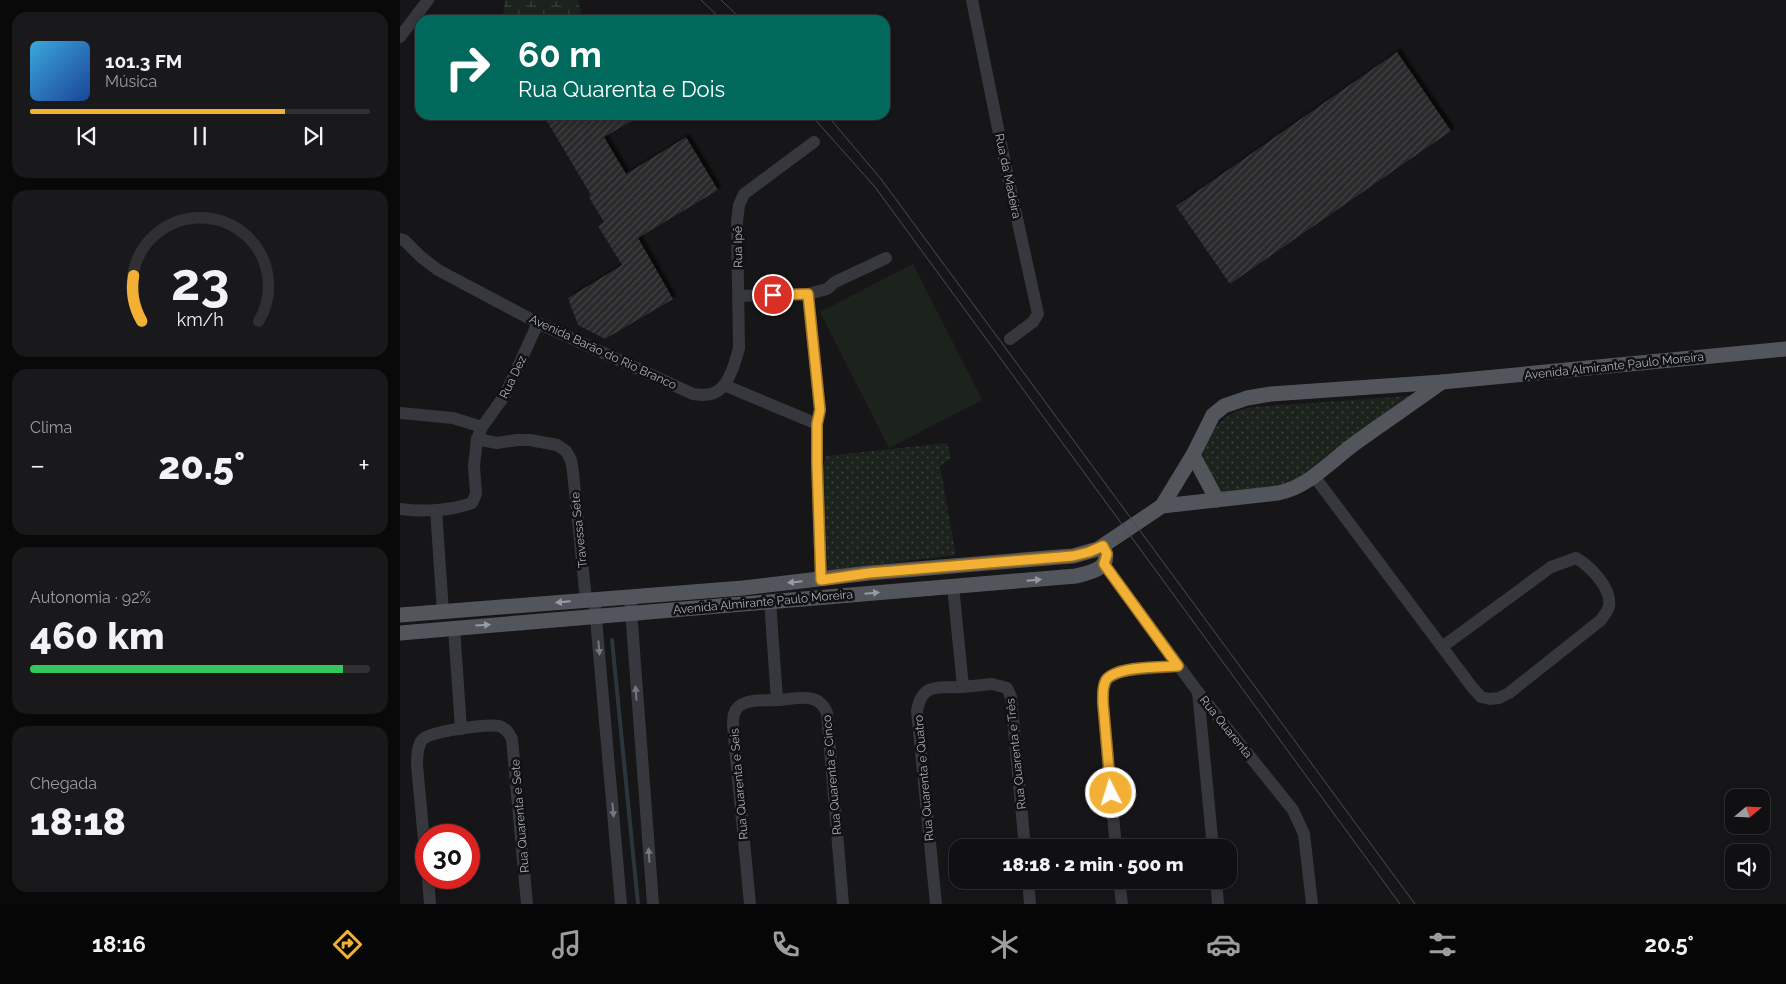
<!DOCTYPE html>
<html lang="pt">
<meta charset="utf-8">
<style>
body{margin:0;font-family:Raleway,sans-serif;background:#19191b;color:#f1f3f6;height:100vh;display:flex;flex-direction:column;font-size:19px;white-space:nowrap}
*{box-sizing:border-box;margin:0}
p{font-size:16px;color:#9c9d9f}
.icon{flex:none;width:28px;height:28px;fill:none;stroke:currentColor;stroke-width:2;stroke-linecap:round;stroke-linejoin:round}
.map{position:relative;flex:1;overflow:hidden}
.panel{display:flex;flex-direction:column;gap:12px;padding:12px;background:#09090a;width:400px}
.panel>*{flex:none}
.guide{position:absolute;left:15px;top:15px;width:475px;height:105px;border-radius:15px;box-shadow:0 2px 8px #0003,0 0 0 1px #303032;background:#00695c;color:#fff;overflow:hidden}
.needle{width:32px;rotate:71deg}
.controls{position:absolute;left:1325px;top:789px;display:grid;gap:10px}
.controls a{display:grid;place-items:center;width:45px;height:45px;border-radius:10px;background:#101012;box-shadow:0 2px 8px #0003,0 0 0 1px #303032;font-size:25px}
.speed{position:absolute;left:15px;top:824px;display:flex;gap:10px;font-size:25px;font-weight:700;text-align:center}
.speed>*{display:grid;place-content:center;width:65px;height:65px;border-radius:50%;background:#101012;box-shadow:0 2px 8px #0003,0 0 0 1px #303032;line-height:1}
.speed .limit{border:8px solid #d22;background:#fff;color:#111}
.pin{position:absolute;display:grid;place-items:center;width:42px;height:42px;color:#fff;margin:-21px;border:2px solid #fff;border-radius:50%;box-shadow:0 1px 5px #0007}
.me{position:absolute;width:55px;margin:-28px;rotate:355deg;stroke-linejoin:round;filter:drop-shadow(0 0 4px #0008)}
.turn{display:flex;align-items:center;gap:18px;height:105px;padding:0 20px;font-size:22px}
.turn .icon{width:65px;height:65px;stroke-width:2.5}
.turn b{display:block;font-size:35px;line-height:42px}
.big{font-size:38px;font-weight:800;line-height:1.1}
.panel .card{flex:1;display:flex;flex-direction:column;justify-content:center;gap:8px;min-width:0;padding:0 18px;border-radius:15px;background:#19191b}
.panel .dial{align-items:center;gap:0}
.dial svg{height:130px;overflow:visible;fill:none;stroke:#303032;stroke-width:7;stroke-linecap:round;text-anchor:middle}
.dial text{fill:#f1f3f6;stroke:none}
.song{display:flex;align-items:center;gap:15px}
.cover{width:60px;height:60px;border-radius:8px;background:linear-gradient(135deg,hsl(200 70% 55%),hsl(220 70% 35%))}
.played{height:5px;border-radius:2px;background:linear-gradient(90deg,#f2b134 75%,#303032 75%)}
.keys{display:flex;justify-content:space-around;direction:ltr}
.heat{display:flex;justify-content:space-between;align-items:center;font-size:28px;direction:ltr}
.charge{height:8px;border-radius:4px;background:linear-gradient(90deg,#34c759 92%,#303032 0)}
.trip{position:absolute;left:549px;top:839px;width:288px;height:50px;border-radius:15px;background:#101012;box-shadow:0 2px 8px #0003,0 0 0 1px #303032;font-weight:800;line-height:50px;text-align:center}
.dock{display:flex;height:80px;justify-content:space-around;align-items:center;background:#060607;color:#9c9d9f}
.dock .icon{width:35px;height:35px}
.dock .selected{color:#f2b134}
.dock b{font-size:22px;color:#f1f3f6}
main{display:flex;flex:1;min-height:0}
.map>svg:first-child{display:block}
.wetland{fill:url(#wetland-marsh)}
.park{fill:url(#park-dots)}
.pitch{fill:#1c231d}
.lines{fill:none;stroke-linecap:round;stroke-linejoin:round}
.stream{stroke:#2c353c;stroke-width:4}
.building{fill:url(#building-hatch);filter:url(#shadow)}
.minor{stroke:#37383d;stroke-width:12}
.major{stroke:#53555c;stroke-width:15}
.tram{stroke:#4a4c52;stroke-width:1}
.oneway{fill:#979ba6}
.oneway2{fill:#757881}
.route-casing{stroke:#9d7322;stroke-width:12}
.route{stroke:#f2b134;stroke-width:9}
.labels{text-anchor:middle;dominant-baseline:central;stroke-width:5;stroke-linejoin:round;paint-order:stroke}
.street-label{font-size:12px;fill:#a8adb8;stroke:#111113}
</style>
<main>
<section class="panel">
<div class="card">
<div class="song"><i class="cover"></i><div><b>101.3 FM</b><p>Música</p></div></div>
<div class="played"></div>
<div class="keys"><svg class="icon" aria-label="previous" viewBox="0 0 24 24"><path d="M18 5L8 12l10 7zM5 5v14"/></svg><svg class="icon" aria-label="pause" viewBox="0 0 24 24"><path d="M8 5v14M16 5v14"/></svg><svg class="icon" aria-label="next" viewBox="0 0 24 24"><path d="M6 5l10 7-10 7zM19 5v14"/></svg></div>
</div>
<div class="card dial"><svg viewBox="0 0 100 80">
<path d="M14 69A42 42 0 1 1 86 69"/>
<path d="M14 69A42 42 0 0 1 9 41" stroke="#f2b134"/>
<text x="50" y="56" font-size="32" font-weight="700">23</text>
<text x="50" y="72" font-size="11">km/h</text>
</svg></div>
<div class="card"><p>Clima</p>
<div class="heat"><a>−</a><b class="big">20.5°</b><a>+</a></div>
</div>
<div class="card"><p>Autonomia · 92%</p><b class="big">460 km</b><div class="charge"></div></div>
<div class="card"><p>Chegada</p><b class="big">18:18</b></div>
</section>
<div class="map">
<svg width="1386" height="904" viewBox="0 0 1386 904">
<defs>
<pattern id="wetland-marsh" width="20" height="14" patternUnits="userSpaceOnUse" patternTransform="scale(1.25)"><rect width="20" height="14" fill="#1c231d"/><path d="M1 5h8M5 5V1M11 12h8M15 12V8" fill="none" stroke="#3a403c"/></pattern>
<pattern id="park-dots" width="8" height="8" patternUnits="userSpaceOnUse" patternTransform="scale(1.25)"><rect width="8" height="8" fill="#1c231d"/><path d="M2 2h.1M6 6h.1" fill="none" stroke="#3a403c" stroke-width="1.8" stroke-linecap="round"/></pattern>
<pattern id="building-hatch" width="6" height="6" patternUnits="userSpaceOnUse" patternTransform="scale(1.25)"><rect width="6" height="6" fill="#29292c"/><path d="M-1 1l2-2M0 6l6-6M5 7l2-2" fill="none" stroke="#454548"/></pattern>
<filter id="shadow"><feDropShadow dx="3.5" dy="-3.5" stdDeviation="1" flood-color="#0009"/></filter>
</defs>
<rect width="100%" height="100%" fill="#161618"/>
<path class="wetland" d="M 105,0 L 178,0 L 183,20 L 102,20 Z"/>
<g class="park">
<path d="M 1010,396 L 888,488 L 819,493 C 814,482 807,471 804,460 C 802,454 805,446 808,441 C 819,419 829,412 853,407 Z"/>
<path d="M 547,443 L 551,458 L 540,466 L 556,555 L 428,570 L 422,468 L 426,456 Z"/>
</g>
<path class="pitch" d="M 513,264 L 582,400 L 489,448 L 420,312 Z"/>
<g class="lines">
<path class="stream" d="M 212,640 L 238,904"/>
</g>
<g class="building">
<path d="M 997,52 L 1051,131 L 830,284 L 776,206 Z"/>
<path d="M 150,115 L 242,115 L 204,137 L 226,174 L 286,137 L 318,190 L 238,238 L 273,299 L 205,339 L 178,325 L 168,298 L 222,265 L 198,226 L 204,222 L 189,197 L 191,195 L 145,118 Z"/>
</g>
<g class="lines">
<g class="minor">
<path d="M 572,0 L 606,168 L 638,314 L 633,322 L 610,339"/>
<path d="M 0,37 L 28,0"/>
<path d="M 0,239 L 4,240 L 21,257 L 38,270 L 138,323 L 293,394 C 301,395 309,396 316,392 C 329,386 336,360 339,348 L 337,222 L 339,205 L 344,194 L 414,142"/>
<path d="M 408,294 L 420,410 L 417,424 L 417,463 L 421,580"/>
<path d="M 338,296 L 408,294 L 427,289 L 435,282 L 486,258"/>
<path d="M 324,385 L 417,424"/>
<path d="M 0,413 L 53,418 L 82,427"/>
<path d="M 77,439 L 97,443 L 117,440 L 130,440 L 157,445 L 166,451 L 171,460 L 173,472 L 186,600"/>
<path d="M 914,476 L 1072,687 L 1081,697 L 1090,699 L 1099,698 L 1109,693 L 1201,620 C 1204,615 1208,611 1209,606 C 1212,588 1190,566 1176,558 L 1151,567 L 1042,647"/>
<path d="M 0,509 C 22,512 50,511 72,503 L 76,494 L 74,466 L 77,439 L 82,427 L 105,395 L 138,323"/>
<path d="M 36,510 L 43,612"/>
<path d="M 704,564 L 798,692 L 893,810 L 904,834 L 912,904"/>
<path d="M 553,586 L 563,687 L 592,684 L 607,688 L 611,697 L 625,848"/>
<path d="M 230,597 L 253,904"/>
<path d="M 370,601 L 377,700 C 396,699 419,691 427,713 L 443,904"/>
<path d="M 195,607 L 221,904"/>
<path d="M 54,628 L 61,729"/>
<path d="M 798,692 L 813,848"/>
<path d="M 716,848 L 703,703 L 703,689 L 707,679 L 721,671 L 778,666"/>
<path d="M 26,863 L 17,765 C 17,757 17,745 23,739 C 32,731 87,724 99,726 C 106,728 109,733 112,739 L 127,904"/>
<path d="M 28,878 L 30,904"/>
<path d="M 628,880 L 630,904"/>
<path d="M 719,880 L 722,904"/>
<path d="M 816,880 L 818,904"/>
<path d="M 350,904 L 333,726 C 333,722 333,717 334,714 C 339,697 364,701 377,700"/>
<path d="M 536,904 L 517,711 C 522,682 539,688 563,687"/>
</g>
<g class="major">
<path d="M 793,455 L 817,500"/>
<path d="M 762,506 L 793,455 L 813,415 L 824,406 L 847,398 L 871,394 L 1042,382 L 1386,349"/>
<path d="M 0,615 L 343,588 L 469,573 L 659,557 L 673,556 L 698,549 L 762,506 L 878,493 C 908,487 930,462 954,444 C 983,423 1013,403 1042,382"/>
<path d="M 0,633 L 676,576 C 693,572 713,568 703,546"/>
</g>
<g class="tram">
<path d="M 301,0 L 322,20"/>
<path d="M 321,0 L 342,20"/>
<path d="M 411,115 L 475,187 L 1000,904"/>
<path d="M 427,115 L 481,179 L 1015,904"/>
</g>
</g>
<defs><path id="oneway-solid" d="M-6-.8H1V-3.2L6.5 0L1 3.2V.8H-6Z" transform="scale(1.25)"/></defs>
<g class="oneway">
<use href="#oneway-solid" transform="translate(634 580) rotate(-5)"/>
<use href="#oneway-solid" transform="translate(395 582) rotate(174)"/>
<use href="#oneway-solid" transform="translate(472 593) rotate(-5)"/>
<use href="#oneway-solid" transform="translate(163 602) rotate(175)"/>
<use href="#oneway-solid" transform="translate(83 625) rotate(-4)"/>
</g>
<g class="oneway2">
<use href="#oneway-solid" transform="translate(199 648) rotate(85)"/>
<use href="#oneway-solid" transform="translate(236 693) rotate(-94)"/>
<use href="#oneway-solid" transform="translate(213 810) rotate(85)"/>
<use href="#oneway-solid" transform="translate(249 855) rotate(-94)"/>
</g>
<g class="lines">
<g class="route-casing">
<path id="route" d="M 373,295 L 408,294 L 420,410 L 417,424 L 417,463 L 421,580 L 469,573 L 673,556 L 689,552 L 703,546 L 707,554 L 704,564 L 778,666 C 762,667 716,666 706,680 C 702,687 703,696 703,703 L 711,793"/>
</g>
<use href="#route" class="route"/>
</g>
<g class="labels">
<g class="street-label">
<text transform="translate(608 176) rotate(78)">Rua da Madeira</text>
<text transform="translate(338 247) rotate(-91)">Rua Ipê</text>
<text transform="translate(203 352) rotate(25)">Avenida Barão do Rio Branco</text>
<text transform="translate(1214 366) rotate(-6)">Avenida Almirante Paulo Moreira</text>
<text transform="translate(113 377) rotate(-64)">Rua Dez</text>
<text transform="translate(179 530) rotate(-96)">Travessa Sete</text>
<text transform="translate(363 602) rotate(-5)">Avenida Almirante Paulo Moreira</text>
<text transform="translate(826 727) rotate(51)">Rua Quarenta</text>
<text transform="translate(616 754) rotate(-96)">Rua Quarenta e Três</text>
<text transform="translate(432 775) rotate(-95)">Rua Quarenta e Cinco</text>
<text transform="translate(524 778) rotate(-95)">Rua Quarenta e Quatro</text>
<text transform="translate(339 784) rotate(-95)">Rua Quarenta e Seis</text>
<text transform="translate(120 816) rotate(-95)">Rua Quarenta e Sete</text>
</g>
</g>
</svg>
<div class="controls">
<a><svg class="needle" viewBox="-14 -14 28 28"><path d="M0-13l5 13h-10z" fill="#e53935"/><path d="M0 13l5-13h-10z" fill="#9c9d9f"/></svg></a>
<a><svg class="icon" aria-label="sound" viewBox="0 0 24 24"><path d="M4 9h4l5-4v14l-5-4H4zM17 9q2 3 0 6"/></svg></a>
</div>
<div class="speed"><div class="limit">30</div></div>
<div class="pin" style="left:373px;top:295px;background:#d93025"><svg class="icon" aria-label="arrive" viewBox="0 0 24 24"><path d="M6 21V4h12l-3 4 3 4H6"/></svg></div>
<svg class="me" style="left:711px;top:793px" viewBox="-20 -20 40 40"><circle r="17" fill="#f2b134" stroke="#fff" stroke-width="3"/><path d="M0-11L8 9 0 5-8 9z" fill="#fff"/></svg>
<div class="trip">18:18 · 2 min · 500 m</div>
<div class="guide">
<div class="turn"><svg class="icon" aria-label="right" viewBox="0 0 24 24"><path d="M7 20v-9h11M14 6l5 5-5 5"/></svg><div><b>60 m</b>Rua Quarenta e Dois</div></div>
</div>
</div>
</main>
<nav class="dock">
<b>18:16</b>
<svg class="icon selected" aria-label="directions" viewBox="0 0 24 24"><path d="M12 3l9 9-9 9-9-9zM9 14v-3h6M13 9l2 2-2 2"/></svg>
<svg class="icon" aria-label="music" viewBox="0 0 24 24"><path d="M9 18V5l10-2v13"/><circle cx="6" cy="18" r="3"/><circle cx="16" cy="16" r="3"/></svg>
<svg class="icon" aria-label="phone" viewBox="0 0 24 24"><path d="M5 4h4l2 5-3 2q2 4 5 5l2-3 5 2v4C11 20 4 13 5 4z"/></svg>
<svg class="icon" aria-label="climate" viewBox="0 0 24 24"><path d="M12 3v18M4 7l16 10M4 17L20 7"/></svg>
<svg class="icon" aria-label="car" viewBox="0 0 24 24"><path d="M5 17H2v-5l4-1 3-4h7l3 4 3 1v5h-3M9 17h6M6 11h13"/><circle cx="7" cy="17" r="2"/><circle cx="17" cy="17" r="2"/></svg>
<svg class="icon" aria-label="filters" viewBox="0 0 24 24"><path d="M4 7h16M4 17h16"/><circle cx="9" cy="7" r="2"/><circle cx="15" cy="17" r="2"/></svg>
<b>20.5°</b>
</nav>
